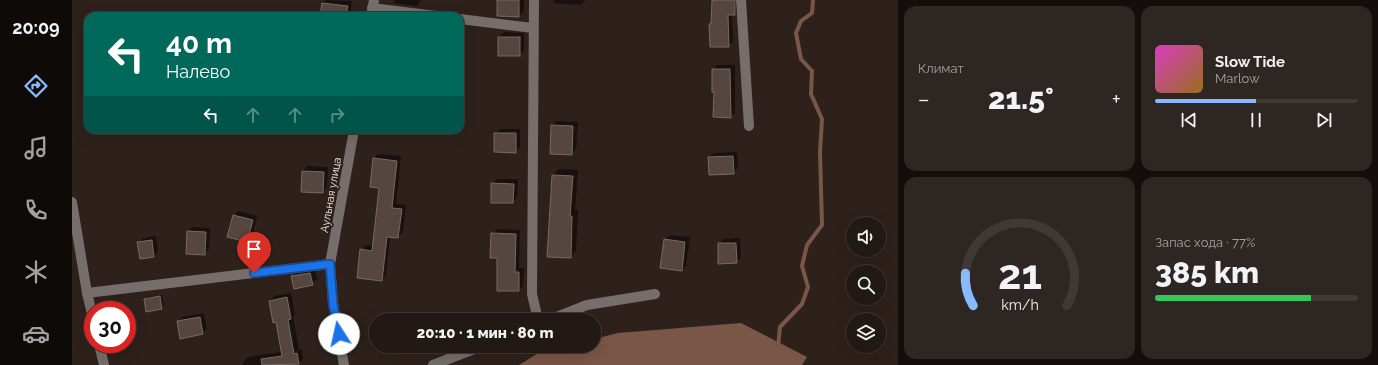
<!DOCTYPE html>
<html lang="ru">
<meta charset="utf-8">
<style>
body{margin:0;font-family:Raleway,sans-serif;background:#2e2622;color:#f1f3f6;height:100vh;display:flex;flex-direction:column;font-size:15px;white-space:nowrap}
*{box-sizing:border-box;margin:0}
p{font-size:13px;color:#a2a0a0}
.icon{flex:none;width:22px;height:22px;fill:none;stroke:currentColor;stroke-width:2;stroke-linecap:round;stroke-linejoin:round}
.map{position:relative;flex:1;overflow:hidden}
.panel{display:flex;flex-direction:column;gap:6px;padding:6px;background:#130e0b;width:480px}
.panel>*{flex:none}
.hud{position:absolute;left:12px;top:12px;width:380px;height:122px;border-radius:12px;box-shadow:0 4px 16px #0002,0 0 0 1px #3f3834;background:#00695c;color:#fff;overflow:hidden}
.fabs{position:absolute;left:774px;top:217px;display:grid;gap:8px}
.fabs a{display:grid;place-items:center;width:40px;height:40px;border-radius:50%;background:#221914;box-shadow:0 4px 16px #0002,0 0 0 1px #3f3834;font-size:20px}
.speed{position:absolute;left:12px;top:301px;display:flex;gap:8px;font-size:20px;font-weight:700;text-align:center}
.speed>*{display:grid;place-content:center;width:52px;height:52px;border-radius:50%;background:#221914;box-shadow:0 4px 16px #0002,0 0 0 1px #3f3834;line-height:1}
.speed .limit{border:6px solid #d22;background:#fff;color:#111}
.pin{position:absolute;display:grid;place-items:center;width:34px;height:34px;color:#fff;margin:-41px -17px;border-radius:50% 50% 50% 0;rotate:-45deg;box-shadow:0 0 4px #0007}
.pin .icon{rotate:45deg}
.me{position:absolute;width:44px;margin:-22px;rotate:350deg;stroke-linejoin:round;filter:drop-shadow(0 0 3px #0008)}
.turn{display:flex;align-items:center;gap:14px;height:84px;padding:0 16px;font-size:18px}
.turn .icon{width:52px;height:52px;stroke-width:2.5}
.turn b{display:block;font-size:28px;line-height:34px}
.lanes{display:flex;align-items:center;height:38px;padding:0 16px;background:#0003;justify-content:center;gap:20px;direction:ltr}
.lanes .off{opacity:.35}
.big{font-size:30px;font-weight:800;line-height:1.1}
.panel .tile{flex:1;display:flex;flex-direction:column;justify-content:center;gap:6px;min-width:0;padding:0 14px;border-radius:12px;background:#2e2622}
.panel .dial{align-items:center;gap:0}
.dial svg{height:104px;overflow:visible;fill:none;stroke:#3f3834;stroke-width:7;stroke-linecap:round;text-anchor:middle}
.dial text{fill:#f1f3f6;stroke:none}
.song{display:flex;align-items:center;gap:12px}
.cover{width:48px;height:48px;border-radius:6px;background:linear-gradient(135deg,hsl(310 70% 55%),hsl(40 70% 35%))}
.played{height:4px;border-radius:2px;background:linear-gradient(90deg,#88bafc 50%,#3f3834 50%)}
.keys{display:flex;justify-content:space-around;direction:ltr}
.heat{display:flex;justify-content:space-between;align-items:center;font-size:22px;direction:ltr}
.charge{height:6px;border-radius:3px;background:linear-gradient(90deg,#34c759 77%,#3f3834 0)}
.panel .tiles{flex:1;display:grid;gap:6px;grid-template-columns:repeat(2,1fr)}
.trip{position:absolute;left:297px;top:313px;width:232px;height:40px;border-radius:20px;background:#221914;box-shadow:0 4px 16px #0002,0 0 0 1px #3f3834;font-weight:800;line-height:40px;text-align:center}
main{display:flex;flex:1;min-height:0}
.tab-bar{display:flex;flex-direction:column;width:72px;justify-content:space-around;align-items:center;background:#0e0a08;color:#a2a0a0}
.tab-bar .icon{width:28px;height:28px}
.tab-bar .active{color:#88bafc}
.tab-bar b{font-size:18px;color:#f1f3f6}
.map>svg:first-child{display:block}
.water{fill:#7a5646}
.shadow{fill:#0007}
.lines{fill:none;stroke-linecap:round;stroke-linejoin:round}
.stream{stroke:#7a5646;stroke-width:4}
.building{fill:#554740;stroke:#796962}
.minor{stroke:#756e6b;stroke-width:10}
.route-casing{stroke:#114b97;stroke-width:10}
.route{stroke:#1a73e8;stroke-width:7}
.labels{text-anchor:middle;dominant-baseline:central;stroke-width:4;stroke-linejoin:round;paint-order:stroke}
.street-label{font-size:11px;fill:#f9f0ec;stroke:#2e211b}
</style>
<main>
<nav class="tab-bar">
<b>20:09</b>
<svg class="icon active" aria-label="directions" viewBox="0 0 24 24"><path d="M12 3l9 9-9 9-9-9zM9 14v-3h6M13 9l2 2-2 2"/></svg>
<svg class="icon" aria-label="music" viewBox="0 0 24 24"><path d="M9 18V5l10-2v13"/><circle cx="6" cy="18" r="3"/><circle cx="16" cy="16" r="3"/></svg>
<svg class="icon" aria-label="phone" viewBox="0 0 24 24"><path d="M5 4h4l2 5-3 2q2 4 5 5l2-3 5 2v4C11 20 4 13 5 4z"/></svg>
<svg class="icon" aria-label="climate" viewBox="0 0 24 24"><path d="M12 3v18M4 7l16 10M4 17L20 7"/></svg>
<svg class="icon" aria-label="car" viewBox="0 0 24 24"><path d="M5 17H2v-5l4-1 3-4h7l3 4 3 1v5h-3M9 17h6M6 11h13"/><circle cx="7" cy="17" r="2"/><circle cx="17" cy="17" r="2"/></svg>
</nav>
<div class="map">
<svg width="826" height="365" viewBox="0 0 826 365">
<rect width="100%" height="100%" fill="#2e211b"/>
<path class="water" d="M 669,323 L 735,357 L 730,365 L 447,365 L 468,352 L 493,346 L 522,346 L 522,339 L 546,333 Z"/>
<g class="shadow">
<path d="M 254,0 L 280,1 L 278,16 L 249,16 L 251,3 Z"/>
<path d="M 322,0 L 349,0 L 345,6 L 322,3 Z"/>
<path d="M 426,0 L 452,0 L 452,11 L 447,16 Z"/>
<path d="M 482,0 L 513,0 L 509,5 L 482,3 Z"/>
<path d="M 641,0 L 668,0 L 667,9 L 663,14 L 660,14 L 661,41 L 656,46 L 638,24 L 640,23 Z"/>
<path d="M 432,32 L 452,33 L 452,51 L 447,55 L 427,37 Z"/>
<path d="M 645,65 L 663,65 L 663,112 L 658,117 L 643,91 L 641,70 Z"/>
<path d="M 485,121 L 506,122 L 504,149 L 500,154 L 480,125 Z"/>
<path d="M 428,129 L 448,129 L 448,147 L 443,152 L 423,133 Z"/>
<path d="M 317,130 L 334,130 L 332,132 Z"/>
<path d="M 665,152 L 666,168 L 661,173 L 637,157 L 642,153 Z"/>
<path d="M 306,154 L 329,156 L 324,204 L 334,205 L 331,232 L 326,237 L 318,236 L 314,275 L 309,280 L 289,250 L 294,245 L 302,246 L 309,187 L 302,159 Z"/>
<path d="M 235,166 L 256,167 L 255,188 L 250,192 L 230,191 L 231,171 Z"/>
<path d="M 487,169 L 506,170 L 503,210 L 506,210 L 504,251 L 498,257 L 481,175 Z"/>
<path d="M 425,179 L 446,179 L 445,197 L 441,202 L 420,184 Z"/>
<path d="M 166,211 L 185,216 L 180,237 L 175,241 L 162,216 Z"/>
<path d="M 120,227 L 138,228 L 137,249 L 132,254 L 116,232 Z"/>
<path d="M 425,229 L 448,230 L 447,268 L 452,268 L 451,286 L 447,290 L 426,257 L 420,234 Z"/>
<path d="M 598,235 L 618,237 L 614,266 L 609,270 L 593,239 Z"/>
<path d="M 84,236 L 86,251 L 82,256 L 66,243 L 71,238 Z"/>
<path d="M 668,238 L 669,258 L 664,262 L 647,244 L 651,239 Z"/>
<path d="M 243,269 L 245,279 L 240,284 L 220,276 L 224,272 Z"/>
<path d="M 219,293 L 223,314 L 221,316 L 227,350 L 230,349 L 231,359 L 227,363 L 214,365 L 171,365 L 171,362 L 176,357 L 210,352 L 204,321 L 198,301 L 202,296 Z"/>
<path d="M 90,295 L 92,306 L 89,308 L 73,300 L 75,297 Z"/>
<path d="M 132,313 L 135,329 L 130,333 L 106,321 L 110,317 Z"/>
</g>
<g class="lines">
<path class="stream" d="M 706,347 L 708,327 L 730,304 L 736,287 L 730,266 L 735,245 L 750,225 L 748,152 L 750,119 L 739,94 L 740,71 L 729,59 L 724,33 L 729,21 L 740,13 L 741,0"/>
</g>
<g class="building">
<path d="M 425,0 L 447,0 L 447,17 L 425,16 Z"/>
<path d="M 640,0 L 663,0 L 663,15 L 656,15 L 657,47 L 638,47 L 637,24 L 639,24 Z"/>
<path d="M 250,3 L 276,6 L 274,16 L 248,16 Z"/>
<rect x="426" y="37" width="22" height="19"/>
<path d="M 640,69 L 658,69 L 659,118 L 641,117 L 642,92 L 640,92 Z"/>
<path d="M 479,125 L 501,126 L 500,155 L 478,154 Z"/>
<path d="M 422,133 L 444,133 L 444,153 L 422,152 Z"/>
<path d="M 661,156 L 662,174 L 637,175 L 636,157 Z"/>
<path d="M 301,158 L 325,161 L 320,208 L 330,209 L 326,238 L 315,237 L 310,281 L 285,278 L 288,249 L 300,251 L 307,188 L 298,187 Z"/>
<path d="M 230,171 L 252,172 L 251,193 L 229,192 Z"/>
<path d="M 480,175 L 501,176 L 498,216 L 500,216 L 499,258 L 475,257 Z"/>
<path d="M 419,183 L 442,184 L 441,203 L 419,203 Z"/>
<path d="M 161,215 L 181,220 L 175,242 L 155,237 Z"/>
<path d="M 115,231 L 134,232 L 133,255 L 114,254 Z"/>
<path d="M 419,233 L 444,234 L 443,272 L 447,272 L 447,291 L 425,291 L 425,258 L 418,258 Z"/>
<path d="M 592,239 L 613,242 L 610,271 L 588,268 Z"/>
<path d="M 80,240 L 82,257 L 68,259 L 65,242 Z"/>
<path d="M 646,243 L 664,243 L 665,263 L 646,264 Z"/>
<path d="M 238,273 L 241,285 L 222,289 L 219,276 Z"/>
<path d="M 88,296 L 90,309 L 74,312 L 72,299 Z"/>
<path d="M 215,297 L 219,319 L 216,320 L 222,354 L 225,353 L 227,364 L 190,365 L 189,359 L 210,356 L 204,322 L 201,323 L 197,301 Z"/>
<path d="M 128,317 L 131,334 L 108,339 L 105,321 Z"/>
</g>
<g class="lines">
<g class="minor">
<path d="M 462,0 L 460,294 L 466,320"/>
<path d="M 669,0 L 677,126"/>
<path d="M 300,8 L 364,16"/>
<path d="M 299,16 L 302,0"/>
<path d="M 388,19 L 461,28"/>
<path d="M 0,202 L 15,293 L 21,318"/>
<path d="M 258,264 L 282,130"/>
<path d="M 15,293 L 258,264 L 261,303 L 272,365"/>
<path d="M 477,320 L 515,305 L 583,294"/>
<path d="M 27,344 L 32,365"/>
<path d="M 361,365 L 410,346"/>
</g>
</g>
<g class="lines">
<g class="route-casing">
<path id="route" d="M 182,273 L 258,264 L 261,304 L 267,334"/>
</g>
<use href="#route" class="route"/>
</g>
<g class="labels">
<g class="street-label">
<text transform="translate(259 195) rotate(-80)">Аульная улица</text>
</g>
</g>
</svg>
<div class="fabs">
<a><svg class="icon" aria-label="sound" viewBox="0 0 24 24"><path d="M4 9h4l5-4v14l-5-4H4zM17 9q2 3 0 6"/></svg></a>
<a><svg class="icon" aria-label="search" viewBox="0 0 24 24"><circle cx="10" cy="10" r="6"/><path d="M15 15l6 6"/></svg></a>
<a><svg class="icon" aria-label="layers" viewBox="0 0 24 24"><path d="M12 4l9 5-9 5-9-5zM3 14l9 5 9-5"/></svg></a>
</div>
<div class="speed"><div class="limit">30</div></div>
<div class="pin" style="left:182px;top:273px;background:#d93025"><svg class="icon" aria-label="arrive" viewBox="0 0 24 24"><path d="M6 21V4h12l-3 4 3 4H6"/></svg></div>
<svg class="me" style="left:267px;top:334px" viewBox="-20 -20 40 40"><circle r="19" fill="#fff"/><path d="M0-13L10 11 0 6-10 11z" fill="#1a73e8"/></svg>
<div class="trip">20:10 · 1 мин · 80 m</div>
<div class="hud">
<div class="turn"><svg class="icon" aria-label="left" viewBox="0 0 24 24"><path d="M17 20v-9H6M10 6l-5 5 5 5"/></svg><div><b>40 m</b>Налево</div></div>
<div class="lanes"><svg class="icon" aria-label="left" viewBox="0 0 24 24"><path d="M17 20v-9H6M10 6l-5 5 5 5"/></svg><svg class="icon off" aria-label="ahead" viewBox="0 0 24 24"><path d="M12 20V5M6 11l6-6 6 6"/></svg><svg class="icon off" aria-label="ahead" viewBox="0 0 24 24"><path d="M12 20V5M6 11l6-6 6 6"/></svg><svg class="icon off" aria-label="right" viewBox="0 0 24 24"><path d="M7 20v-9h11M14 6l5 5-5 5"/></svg></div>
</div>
</div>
<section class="panel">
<div class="tiles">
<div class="tile"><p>Климат</p>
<div class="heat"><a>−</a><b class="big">21.5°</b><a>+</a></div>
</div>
<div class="tile">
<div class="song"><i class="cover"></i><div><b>Slow Tide</b><p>Marlow</p></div></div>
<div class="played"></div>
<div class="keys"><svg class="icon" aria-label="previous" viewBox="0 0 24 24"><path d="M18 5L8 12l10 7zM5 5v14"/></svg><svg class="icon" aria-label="pause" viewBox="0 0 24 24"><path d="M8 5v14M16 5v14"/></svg><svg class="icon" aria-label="next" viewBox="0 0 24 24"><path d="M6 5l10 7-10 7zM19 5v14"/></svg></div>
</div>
<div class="tile dial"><svg viewBox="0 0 100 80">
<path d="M14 69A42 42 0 1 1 86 69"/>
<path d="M14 69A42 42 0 0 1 8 44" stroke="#88bafc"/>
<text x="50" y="56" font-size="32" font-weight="700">21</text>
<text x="50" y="72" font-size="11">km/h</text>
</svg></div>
<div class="tile"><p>Запас хода · 77%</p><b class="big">385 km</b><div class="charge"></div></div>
</div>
</section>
</main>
